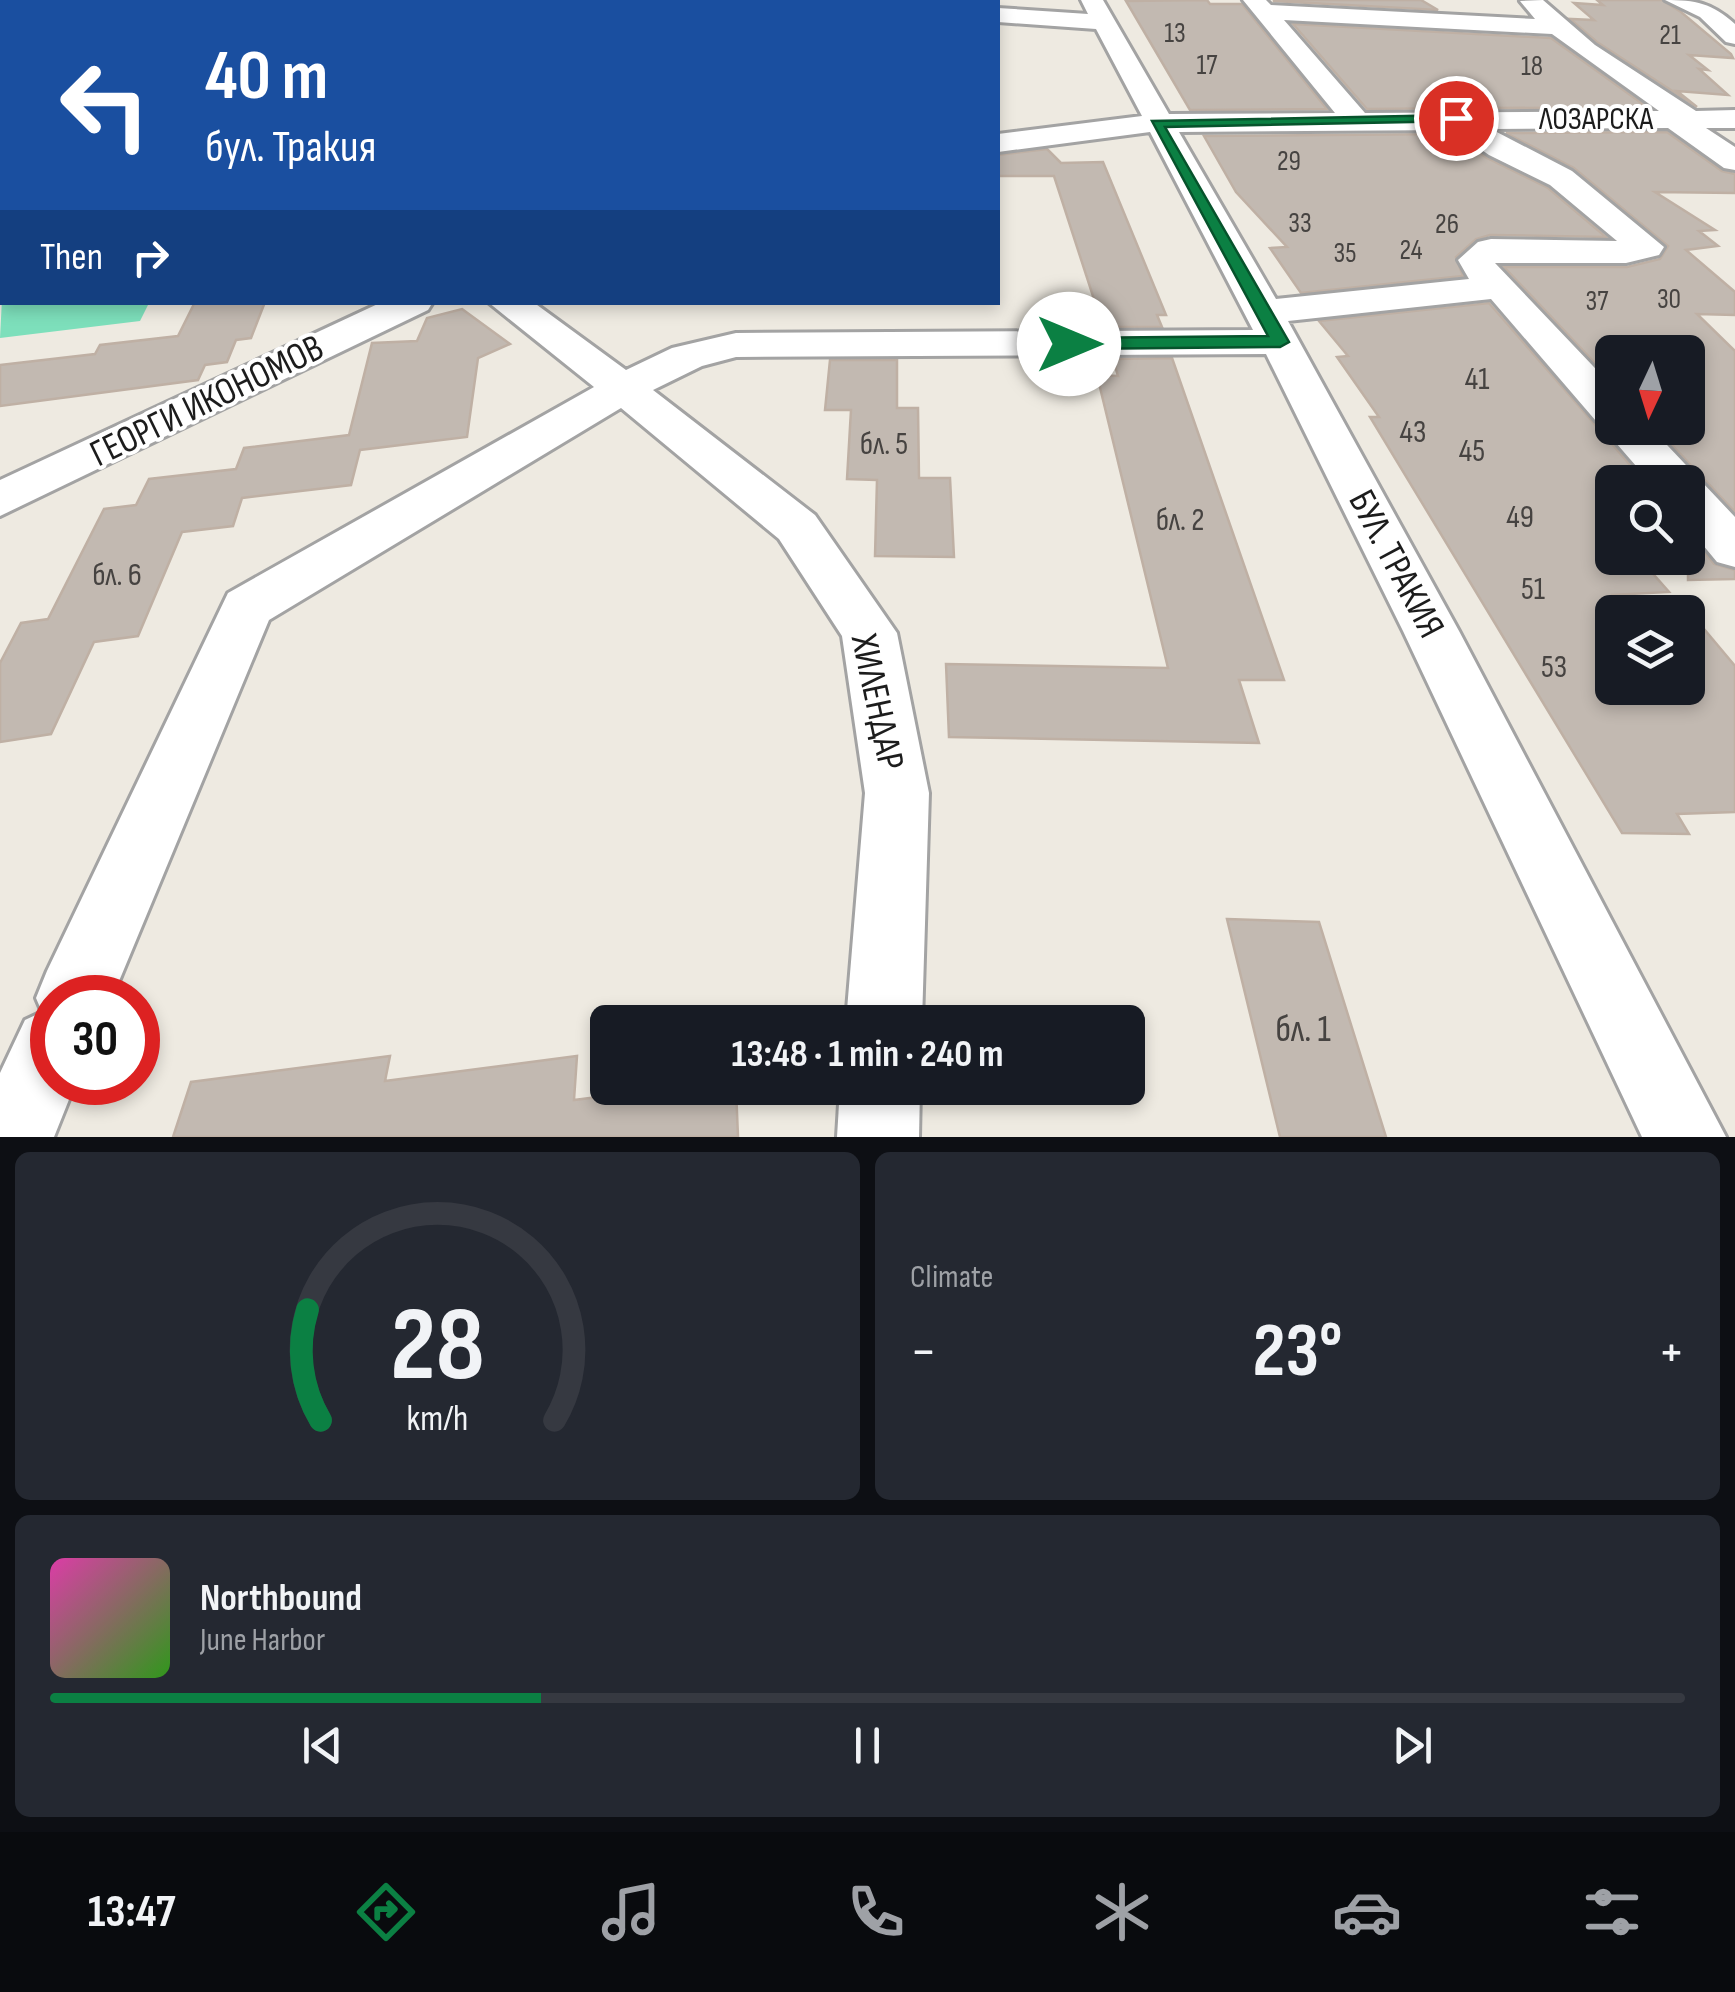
<!DOCTYPE html>
<meta charset="utf-8">
<style>
body{margin:0;font-family:"Sofia Sans Condensed",sans-serif;background:#242831;color:#f1f3f6;height:100vh;display:flex;flex-direction:column;font-size:38px;white-space:nowrap}
*{box-sizing:border-box;margin:0}
p{font-size:32px;color:#9ea1a6}
.icon{flex:none;width:55px;height:55px;fill:none;stroke:currentColor;stroke-width:2;stroke-linecap:round;stroke-linejoin:round}
.map{position:relative;height:1137px;overflow:hidden}
.panel{display:flex;flex-direction:column;gap:15px;padding:15px;background:#0d0f14;flex:1}
.panel>*{flex:none}
.guide{position:absolute;left:0px;top:0px;width:1000px;height:305px;box-shadow:0 5px 15px #0003;background:#1a4fa0;color:#fff;overflow:hidden}
.needle{width:65px;rotate:184deg}
.fabs{position:absolute;left:1595px;top:335px;display:grid;gap:20px}
.fabs a{display:grid;place-items:center;width:110px;height:110px;border-radius:15px;background:#171b24;box-shadow:0 5px 15px #0003;font-size:50px}
.speed{position:absolute;left:30px;top:975px;display:flex;gap:20px;font-size:50px;font-weight:700;text-align:center}
.speed>*{display:grid;place-content:center;width:130px;height:130px;border-radius:50%;background:#171b24;box-shadow:0 5px 15px #0003;line-height:1}
.speed .limit{border:15px solid #d22;background:#fff;color:#111}
.pin{position:absolute;display:grid;place-items:center;width:85px;height:85px;color:#fff;margin:-42px;border:5px solid #fff;border-radius:50%;box-shadow:0 2px 10px #0007}
.me{position:absolute;width:110px;margin:-55px;rotate:90deg;stroke-linejoin:round;filter:drop-shadow(0 0 8px #0008)}
.turn{display:flex;align-items:center;gap:35px;height:210px;padding:0 40px;font-size:45px}
.turn .icon{width:130px;height:130px;stroke-width:2.5}
.turn b{display:block;font-size:70px;line-height:85px}
.then{display:flex;align-items:center;height:95px;padding:0 40px;background:#0003;gap:20px;font-size:38px}
.big{font-size:75px;font-weight:700;line-height:1.1}
.panel .tile{flex:1;display:flex;flex-direction:column;justify-content:center;gap:15px;min-width:0;padding:0 35px;border-radius:15px;background:#242831}
.panel .dial{align-items:center;gap:0}
.dial svg{height:260px;overflow:visible;fill:none;stroke:#363941;stroke-width:7;stroke-linecap:round;text-anchor:middle}
.dial text{fill:#f1f3f6;stroke:none}
.song{display:flex;align-items:center;gap:30px}
.cover{width:120px;height:120px;border-radius:15px;background:linear-gradient(135deg,hsl(320 70% 55%),hsl(110 70% 35%))}
.played{height:10px;border-radius:5px;background:linear-gradient(90deg,#0b8043 30%,#363941 30%)}
.keys{display:flex;justify-content:space-around;direction:ltr}
.heat{display:flex;justify-content:space-between;align-items:center;font-size:55px;direction:ltr}
.panel .tiles{flex:1;display:grid;gap:15px;grid-template-columns:1fr 1fr}
.tile:last-child{grid-column:span 2}
.trip{position:absolute;left:590px;top:1005px;width:555px;height:100px;border-radius:15px;background:#171b24;box-shadow:0 5px 15px #0003;font-weight:700;line-height:100px;text-align:center}
.dock{display:flex;height:160px;justify-content:space-around;align-items:center;background:#090b0e;color:#9ea1a6}
.dock .icon{width:70px;height:70px}
.dock .active{color:#0b8043}
.dock b{font-size:45px;color:#f1f3f6}
.map>svg:first-child{display:block}
.pitch{fill:#7ddfbb}
.building{fill:#c2b9b1;stroke:#bfb0a4;stroke-width:2.5}
.lines{fill:none;stroke-linecap:round;stroke-linejoin:round}
.street-casing{stroke:#a3a3a3;stroke-width:6}
.street{fill:#fff;fill-rule:evenodd}
.route{fill:#0b8043;stroke:#07532c;stroke-width:2.5}
.labels{text-anchor:middle;dominant-baseline:central;stroke-width:8;stroke-linejoin:round;paint-order:stroke}
.far-number-label{font-size:28px;fill:#464341}
.far-street-label{font-size:32px;fill:#1c1c1c;stroke:#fff}
.number-label{font-size:32px;fill:#464341}
.street-label{font-size:38px;fill:#1c1c1c;stroke:#fff}
.near-number-label{font-size:38px;fill:#464341}
</style>
<div class="map">
<svg width="1735" height="1137" viewBox="0 0 1735 1137">
<rect width="100%" height="100%" fill="#eeeae1"/>
<path class="pitch" d="M 2,299 L 2,302 L 149,303 L 140,321 L 0,338 Z"/>
<g class="building">
<path d="M 1207,0 L 1210,4 L 1242,4 L 1327,109 L 1190,110 L 1126,1 Z"/>
<path d="M 1274,0 L 1421,0 L 1438,10 L 1274,1 Z"/>
<path d="M 1597,0 L 1662,0 L 1681,12 L 1731,54 L 1733,58 L 1689,55 L 1708,70 L 1699,69 L 1728,95 L 1677,91 L 1697,107 L 1597,42 L 1570,19 L 1594,20 L 1574,3 L 1603,5 Z"/>
<path d="M 1293,24 L 1551,38 L 1647,107 L 1367,109 Z"/>
<path d="M 1667,132 L 1722,171 L 1735,174 L 1735,193 L 1655,192 L 1715,230 L 1699,231 L 1718,246 L 1686,250 L 1735,292 L 1735,315 L 1697,314 L 1735,351 L 1735,512 L 1656,428 L 1688,428 L 1688,352 L 1612,352 L 1612,381 L 1504,267 L 1627,267 L 1660,259 L 1668,246 L 1574,168 L 1506,133 Z"/>
<path d="M 1452,134 L 1487,158 L 1548,188 L 1606,237 L 1490,235 L 1476,239 L 1456,257 L 1463,276 L 1301,293 L 1270,248 L 1287,247 L 1236,192 L 1204,136 Z"/>
<path d="M 1047,149 L 1061,163 L 1103,162 L 1166,315 L 1157,315 L 1162,327 L 1103,327 L 1054,176 L 998,176 L 998,155 Z"/>
<path d="M 195,302 L 265,302 L 251,338 L 236,340 L 227,362 L 205,365 L 198,380 L 0,406 L 0,365 L 95,354 L 100,345 L 178,336 Z"/>
<path d="M 1489,303 L 1645,482 L 1612,482 L 1612,558 L 1639,558 L 1669,592 L 1612,595 L 1612,688 L 1688,688 L 1688,610 L 1735,666 L 1735,812 L 1677,814 L 1689,834 L 1622,833 L 1370,417 L 1379,417 L 1337,357 L 1348,356 L 1319,321 Z"/>
<path d="M 462,309 L 510,344 L 478,358 L 467,437 L 360,450 L 351,485 L 242,498 L 233,526 L 182,532 L 138,636 L 94,642 L 51,734 L 0,742 L 0,663 L 21,623 L 48,619 L 104,509 L 136,505 L 149,479 L 236,469 L 244,448 L 349,435 L 372,343 L 417,341 L 427,318 Z"/>
<path d="M 1172,358 L 1284,680 L 1239,680 L 1259,743 L 949,737 L 946,664 L 1168,668 L 1097,375 L 1118,376 L 1113,359 Z"/>
<path d="M 830,360 L 897,360 L 897,408 L 918,408 L 919,478 L 950,478 L 954,557 L 875,556 L 877,480 L 847,479 L 851,410 L 825,410 Z"/>
<path d="M 1688,532 L 1714,564 L 1735,570 L 1735,579 L 1688,580 Z"/>
<path d="M 1227,919 L 1319,922 L 1386,1137 L 1280,1137 Z"/>
<path d="M 390,1056 L 385,1081 L 577,1056 L 574,1100 L 668,1088 L 736,1088 L 738,1137 L 173,1137 L 191,1082 Z"/>
</g>
<g class="lines">
<g class="street-casing">
<g id="street">
<path d="M 460,0 L 483,0 L 484,2 L 461,2 Z"/>
<path d="M 1081,0 L 1103,0 L 1169,114 L 1335,113 L 1243,0 L 1266,0 L 1271,5 L 1535,19 L 1520,1 L 1543,0 L 1595,45 L 1696,111 L 1735,110 L 1735,128 L 1706,128 L 1735,147 L 1735,170 L 1724,168 L 1668,128 L 1491,129 L 1572,171 L 1664,247 L 1659,255 L 1626,263 L 1495,263 L 1612,386 L 1612,428 L 1651,428 L 1735,517 L 1735,567 L 1717,562 L 1688,527 L 1688,482 L 1650,482 L 1603,428 L 1606,424 L 1596,421 L 1491,299 L 1288,321 L 1459,631 L 1726,1137 L 1642,1137 L 1403,631 L 1266,354 L 736,357 L 702,366 L 653,390 L 815,515 L 897,633 L 929,793 L 922,1022 L 846,1022 L 865,793 L 842,636 L 779,539 L 621,408 L 269,620 L 112,998 L 52,998 L 52,1082 L 76,1082 L 54,1137 L 0,1137 L 0,1073 L 25,1020 L 42,1012 L 36,998 L 47,971 L 228,593 L 594,387 L 488,302 L 533,302 L 626,370 L 672,348 L 736,333 L 1253,330 L 1150,132 L 998,152 L 998,134 L 1142,116 L 1096,29 L 998,22 L 998,8 L 1088,14 ZM 1284,20 L 1552,34 L 1659,111 L 1365,113 ZM 1453,130 L 1489,155 L 1550,185 L 1617,241 L 1491,239 L 1478,242 L 1458,260 L 1469,279 L 1276,299 L 1179,132 Z"/>
<path d="M 1665,0 C 1696,0 1712,3 1735,24 L 1735,44 L 1726,42 L 1700,17 Z"/>
<rect x="0" y="49" width="2" height="16"/>
<path d="M 2,109 L 2,127 L 0,128 L 0,110 Z"/>
<path d="M 2,228 L 2,250 L 0,251 L 0,229 Z"/>
<path d="M 382,302 L 433,302 L 428,310 L 0,516 L 0,480 Z"/>
<path d="M 840,1088 L 920,1088 L 919,1137 L 837,1137 Z"/>
</g>
</g>
<use href="#street" class="street"/>
</g>
<path class="route" d="M 1456,115 L 1461,121 L 1165,127 L 1289,342 L 1280,347 L 1069,349 L 1060,344 L 1069,338 L 1268,336 L 1152,121 Z"/>
<g class="labels">
<g class="far-number-label">
<text x="1175" y="33">13</text>
<text x="1670" y="35">21</text>
<text x="1207" y="65">17</text>
<text x="1532" y="66">18</text>
<text x="1289" y="161">29</text>
<text x="1300" y="223">33</text>
<text x="1447" y="224">26</text>
<text x="1411" y="250">24</text>
<text x="1345" y="253">35</text>
<text x="1669" y="299">30</text>
<text x="1597" y="301">37</text>
</g>
<g class="far-street-label">
<text x="1596" y="119">ЛОЗАРСКА</text>
</g>
<g class="number-label">
<text x="1477" y="379">41</text>
<text x="1413" y="432">43</text>
<text x="884" y="444">бл. 5</text>
<text x="1472" y="451">45</text>
<text x="1520" y="517">49</text>
<text x="1180" y="520">бл. 2</text>
<text x="117" y="575">бл. 6</text>
<text x="1533" y="589">51</text>
<text x="1554" y="667">53</text>
</g>
<g class="street-label">
<text transform="translate(207 401) rotate(-26)">ГЕОРГИ ИКОНОМОВ</text>
<text transform="translate(1396 564) rotate(62)">БУЛ. ТРАКИЯ</text>
<text transform="translate(877 702) rotate(78)">ХИЛЕНДАР</text>
</g>
<g class="near-number-label">
<text x="1303" y="1029">бл. 1</text>
</g>
</g>
</svg>
<div class="fabs">
<a><svg class="needle" viewBox="-14 -14 28 28"><path d="M0-13l5 13h-10z" fill="#e53935"/><path d="M0 13l5-13h-10z" fill="#9ea1a6"/></svg></a>
<a><svg class="icon" aria-label="search" viewBox="0 0 24 24"><circle cx="10" cy="10" r="6"/><path d="M15 15l6 6"/></svg></a>
<a><svg class="icon" aria-label="layers" viewBox="0 0 24 24"><path d="M12 4l9 5-9 5-9-5zM3 14l9 5 9-5"/></svg></a>
</div>
<div class="speed"><div class="limit">30</div></div>
<div class="pin" style="left:1456px;top:118px;background:#d93025"><svg class="icon" aria-label="arrive" viewBox="0 0 24 24"><path d="M6 21V4h12l-3 4 3 4H6"/></svg></div>
<svg class="me" style="left:1069px;top:344px" viewBox="-20 -20 40 40"><circle r="19" fill="#fff"/><path d="M0-13L10 11 0 6-10 11z" fill="#0b8043"/></svg>
<div class="trip">13:48 · 1 min · 240 m</div>
<div class="guide">
<div class="turn"><svg class="icon" aria-label="left" viewBox="0 0 24 24"><path d="M17 20v-9H6M10 6l-5 5 5 5"/></svg><div><b>40 m</b>бул. Тракия</div></div>
<div class="then">Then<svg class="icon" aria-label="right" viewBox="0 0 24 24"><path d="M7 20v-9h11M14 6l5 5-5 5"/></svg></div>
</div>
</div>
<section class="panel">
<div class="tiles">
<div class="tile dial"><svg viewBox="0 0 100 80">
<path d="M14 69A42 42 0 1 1 86 69"/>
<path d="M14 69A42 42 0 0 1 10 35" stroke="#0b8043"/>
<text x="50" y="56" font-size="32" font-weight="700">28</text>
<text x="50" y="72" font-size="11">km/h</text>
</svg></div>
<div class="tile"><p>Climate</p>
<div class="heat"><a>−</a><b class="big">23°</b><a>+</a></div>
</div>
<div class="tile">
<div class="song"><i class="cover"></i><div><b>Northbound</b><p>June Harbor</p></div></div>
<div class="played"></div>
<div class="keys"><svg class="icon" aria-label="previous" viewBox="0 0 24 24"><path d="M18 5L8 12l10 7zM5 5v14"/></svg><svg class="icon" aria-label="pause" viewBox="0 0 24 24"><path d="M8 5v14M16 5v14"/></svg><svg class="icon" aria-label="next" viewBox="0 0 24 24"><path d="M6 5l10 7-10 7zM19 5v14"/></svg></div>
</div>
</div>
</section>
<nav class="dock">
<b>13:47</b>
<svg class="icon active" aria-label="directions" viewBox="0 0 24 24"><path d="M12 3l9 9-9 9-9-9zM9 14v-3h6M13 9l2 2-2 2"/></svg>
<svg class="icon" aria-label="music" viewBox="0 0 24 24"><path d="M9 18V5l10-2v13"/><circle cx="6" cy="18" r="3"/><circle cx="16" cy="16" r="3"/></svg>
<svg class="icon" aria-label="phone" viewBox="0 0 24 24"><path d="M5 4h4l2 5-3 2q2 4 5 5l2-3 5 2v4C11 20 4 13 5 4z"/></svg>
<svg class="icon" aria-label="climate" viewBox="0 0 24 24"><path d="M12 3v18M4 7l16 10M4 17L20 7"/></svg>
<svg class="icon" aria-label="car" viewBox="0 0 24 24"><path d="M5 17H2v-5l4-1 3-4h7l3 4 3 1v5h-3M9 17h6M6 11h13"/><circle cx="7" cy="17" r="2"/><circle cx="17" cy="17" r="2"/></svg>
<svg class="icon" aria-label="filters" viewBox="0 0 24 24"><path d="M4 7h16M4 17h16"/><circle cx="9" cy="7" r="2"/><circle cx="15" cy="17" r="2"/></svg>
</nav>
